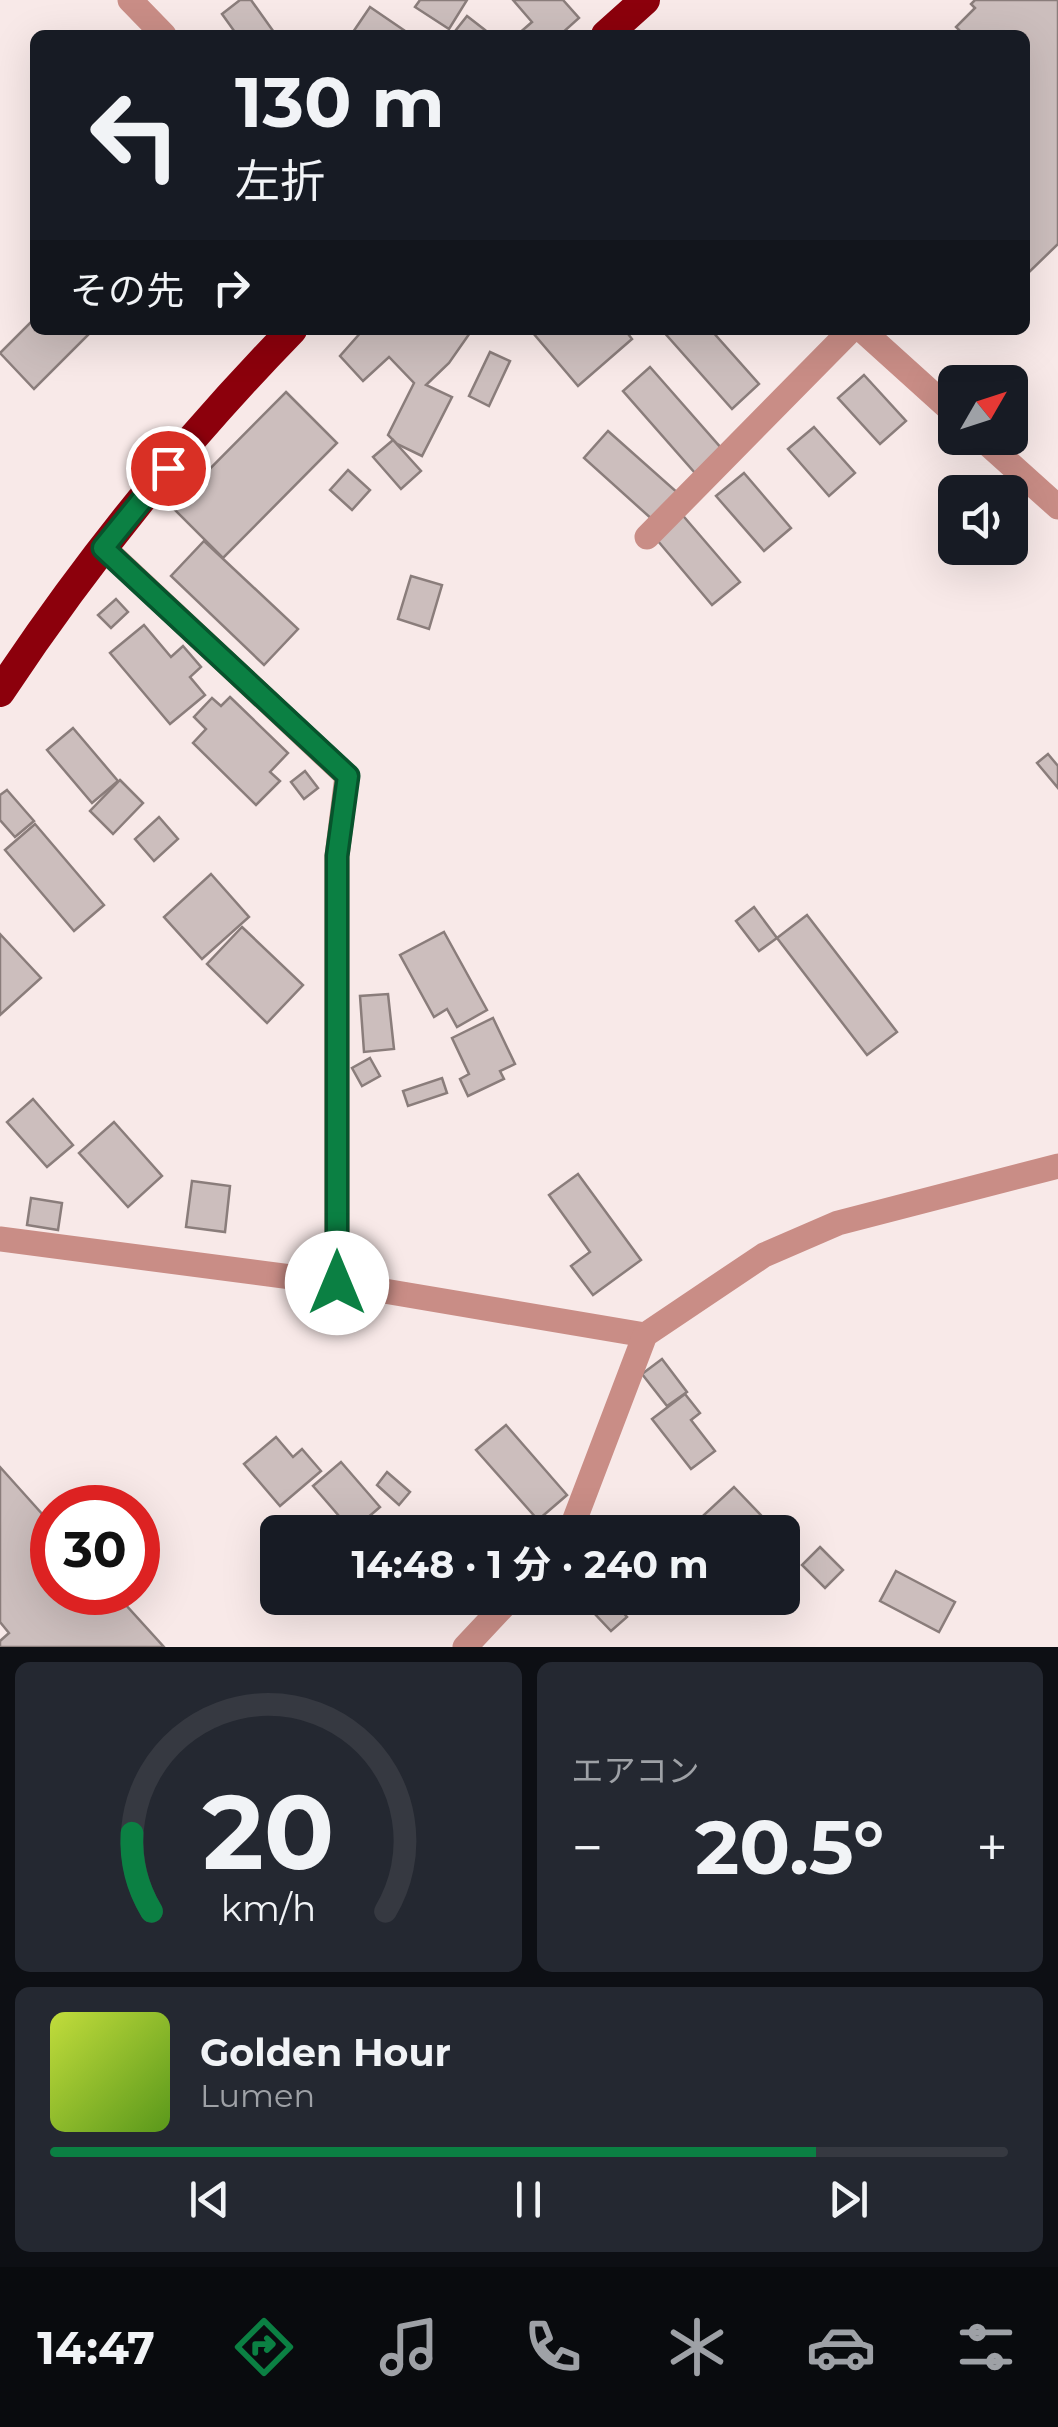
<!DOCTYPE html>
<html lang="ja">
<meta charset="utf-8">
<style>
body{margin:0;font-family:Montserrat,"Noto Sans JP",sans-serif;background:#242831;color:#f1f3f6;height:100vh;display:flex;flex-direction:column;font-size:38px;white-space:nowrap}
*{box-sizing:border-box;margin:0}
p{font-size:32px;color:#9ea1a6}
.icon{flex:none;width:55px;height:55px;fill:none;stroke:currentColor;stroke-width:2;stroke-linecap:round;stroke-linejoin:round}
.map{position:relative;height:1647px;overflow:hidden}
.panel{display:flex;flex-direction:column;gap:15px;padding:15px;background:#0d0f14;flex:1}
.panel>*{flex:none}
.guide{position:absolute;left:30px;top:30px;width:1000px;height:305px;border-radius:15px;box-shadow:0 10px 40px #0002;background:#171b24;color:#f1f3f6;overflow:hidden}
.needle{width:65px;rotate:51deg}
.buttons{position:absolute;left:938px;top:365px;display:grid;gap:20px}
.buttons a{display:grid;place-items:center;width:90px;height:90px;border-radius:15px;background:#171b24;box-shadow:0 10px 40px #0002;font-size:50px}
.speed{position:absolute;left:30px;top:1485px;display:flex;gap:20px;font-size:50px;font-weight:700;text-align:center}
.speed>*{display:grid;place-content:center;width:130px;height:130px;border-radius:50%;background:#171b24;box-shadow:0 10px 40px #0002;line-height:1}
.speed .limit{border:15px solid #d22;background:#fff;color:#111}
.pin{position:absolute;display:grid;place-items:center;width:85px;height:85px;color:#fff;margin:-42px;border:5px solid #fff;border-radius:50%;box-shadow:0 2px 10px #0007}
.me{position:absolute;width:110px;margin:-55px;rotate:0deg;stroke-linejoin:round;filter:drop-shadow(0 0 8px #0008)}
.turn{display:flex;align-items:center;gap:35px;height:210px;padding:0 40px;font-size:45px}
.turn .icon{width:130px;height:130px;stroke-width:2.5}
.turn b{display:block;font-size:70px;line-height:85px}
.then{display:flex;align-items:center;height:95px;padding:0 40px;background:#0003;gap:20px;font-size:38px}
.big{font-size:75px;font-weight:700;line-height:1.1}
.panel .widget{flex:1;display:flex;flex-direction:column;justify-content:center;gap:15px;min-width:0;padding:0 35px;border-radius:15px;background:#242831}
.panel .dial{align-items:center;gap:0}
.dial svg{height:260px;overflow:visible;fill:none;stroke:#363941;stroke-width:7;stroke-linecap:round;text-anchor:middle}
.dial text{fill:#f1f3f6;stroke:none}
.song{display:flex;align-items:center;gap:30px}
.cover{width:120px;height:120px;border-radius:15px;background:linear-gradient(135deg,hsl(70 70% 55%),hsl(90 70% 35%))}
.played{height:10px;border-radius:5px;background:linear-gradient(90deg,#0b8043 80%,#363941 80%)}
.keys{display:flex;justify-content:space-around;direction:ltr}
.heat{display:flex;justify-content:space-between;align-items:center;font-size:55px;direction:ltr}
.panel .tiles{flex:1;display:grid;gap:15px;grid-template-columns:1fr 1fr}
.widget:last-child{grid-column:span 2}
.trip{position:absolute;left:260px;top:1515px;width:540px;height:100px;border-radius:15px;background:#171b24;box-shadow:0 10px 40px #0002;font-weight:700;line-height:100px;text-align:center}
.tab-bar{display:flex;height:160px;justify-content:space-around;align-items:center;background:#090b0e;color:#9ea1a6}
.tab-bar .icon{width:70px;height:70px}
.tab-bar .active{color:#0b8043}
.tab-bar b{font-size:45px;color:#f1f3f6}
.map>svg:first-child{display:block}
.building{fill:#ccbebd;stroke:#8a7d7b;stroke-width:2.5}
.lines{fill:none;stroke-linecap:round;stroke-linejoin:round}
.minor{stroke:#c98d86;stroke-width:25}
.highway{stroke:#8c000c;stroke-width:30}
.route-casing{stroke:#07532c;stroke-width:25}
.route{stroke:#0b8043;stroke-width:18}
</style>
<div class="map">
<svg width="1058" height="1647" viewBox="0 0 1058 1647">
<rect width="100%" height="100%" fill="#f8e9e8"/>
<g class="building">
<path d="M 240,0 L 251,0 L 276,35 L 237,35 L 222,14 Z"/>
<path d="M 420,0 L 467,0 L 449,29 L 415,7 Z"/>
<path d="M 513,0 L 563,0 L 579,18 L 560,35 L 517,35 L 532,22 Z"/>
<path d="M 975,0 L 1058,0 L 1058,244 L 1025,276 L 1025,35 L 964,35 L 956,27 L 975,8 L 971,4 Z"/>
<path d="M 370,7 L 411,35 L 351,35 Z"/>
<path d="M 467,16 L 485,30 L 481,35 L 452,35 Z"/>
<path d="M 35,318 L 35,330 L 93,330 L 34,389 L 0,353 Z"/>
<path d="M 363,330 L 472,330 L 449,363 L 426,385 L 452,397 L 422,456 L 397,444 L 388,435 L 414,383 L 389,357 L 363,381 L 340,356 Z"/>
<path d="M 537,330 L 625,330 L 632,339 L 578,386 L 533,333 Z"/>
<path d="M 662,330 L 711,330 L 759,384 L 732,409 Z"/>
<path d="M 490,352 L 510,361 L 489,406 L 469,396 Z"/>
<path d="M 650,367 L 722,449 L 695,473 L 623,391 Z"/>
<path d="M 864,375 L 906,421 L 880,444 L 838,398 Z"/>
<path d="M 286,392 L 337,443 L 223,558 L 172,507 Z"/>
<path d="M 814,427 L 855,473 L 829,496 L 788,449 Z"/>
<path d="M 608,431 L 679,494 L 654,521 L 584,458 Z"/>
<path d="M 393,440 L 421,471 L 401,489 L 373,457 Z"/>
<path d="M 348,470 L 370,490 L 352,510 L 330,490 Z"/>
<path d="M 744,473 L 791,528 L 764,551 L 716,496 Z"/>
<path d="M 679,511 L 740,582 L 712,605 L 652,534 Z"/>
<path d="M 204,541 L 298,629 L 264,665 L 171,576 Z"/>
<path d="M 411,576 L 442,585 L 429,629 L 398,619 Z"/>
<path d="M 116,599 L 128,612 L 111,628 L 98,615 Z"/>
<path d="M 144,625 L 171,657 L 183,646 L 201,667 L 190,677 L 205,695 L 170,724 L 110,653 Z"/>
<path d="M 230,697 L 288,753 L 270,772 L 280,781 L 256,805 L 193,743 L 206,729 L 194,717 L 212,698 L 221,706 Z"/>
<path d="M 73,728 L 118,781 L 92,803 L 47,750 Z"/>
<path d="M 1048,754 L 1058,766 L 1058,788 L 1037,763 Z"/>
<path d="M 305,771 L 318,788 L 304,799 L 291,782 Z"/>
<path d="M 120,780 L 143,803 L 113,834 L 90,811 Z"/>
<path d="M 7,790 L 34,821 L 15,837 L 0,820 L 0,795 Z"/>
<path d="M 159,817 L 178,839 L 154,861 L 135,839 Z"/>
<path d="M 35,824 L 104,905 L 74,931 L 5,850 Z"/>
<path d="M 211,874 L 249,917 L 202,959 L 164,917 Z"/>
<path d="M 754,907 L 777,938 L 759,951 L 736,921 Z"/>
<path d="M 807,915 L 897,1032 L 867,1055 L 777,938 Z"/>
<path d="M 242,927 L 303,985 L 267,1023 L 207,964 Z"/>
<path d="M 444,932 L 487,1010 L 457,1027 L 447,1009 L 434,1017 L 400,955 Z"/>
<path d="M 0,934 L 41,978 L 0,1015 Z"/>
<path d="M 388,994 L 394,1049 L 364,1052 L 360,996 Z"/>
<path d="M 493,1018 L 515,1064 L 500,1071 L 504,1079 L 468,1096 L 460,1079 L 469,1074 L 452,1038 Z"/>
<path d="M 370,1058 L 380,1076 L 362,1086 L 352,1068 Z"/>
<path d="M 442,1078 L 447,1093 L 408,1106 L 403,1091 Z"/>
<path d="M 33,1099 L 73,1145 L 47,1167 L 7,1122 Z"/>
<path d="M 114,1122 L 162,1176 L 128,1207 L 79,1153 Z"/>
<path d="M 578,1174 L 641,1260 L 593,1295 L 571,1266 L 590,1252 L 549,1195 Z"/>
<path d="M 192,1181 L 230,1186 L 225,1232 L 186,1227 Z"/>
<path d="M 31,1198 L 62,1203 L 58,1230 L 27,1225 Z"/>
<path d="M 662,1359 L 687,1392 L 667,1406 L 642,1374 Z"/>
<path d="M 685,1394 L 700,1413 L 691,1420 L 715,1451 L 691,1469 L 652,1419 Z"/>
<path d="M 506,1425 L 567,1495 L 538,1520 L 476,1450 Z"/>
<path d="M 276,1437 L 293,1457 L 302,1449 L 321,1471 L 280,1506 L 244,1464 Z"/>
<path d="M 341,1462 L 380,1507 L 352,1531 L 313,1486 Z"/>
<path d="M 0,1467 L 52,1525 L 52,1592 L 114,1592 L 164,1647 L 0,1647 L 0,1641 L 9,1633 L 0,1622 Z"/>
<path d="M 387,1472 L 410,1492 L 399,1505 L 377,1485 Z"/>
<path d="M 734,1487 L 777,1532 L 694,1532 L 690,1528 Z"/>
<path d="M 820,1547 L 843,1570 L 825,1588 L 802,1565 Z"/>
<path d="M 896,1571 L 955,1602 L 939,1632 L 880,1601 Z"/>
<path d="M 610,1598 L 627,1617 L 611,1631 L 594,1613 Z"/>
</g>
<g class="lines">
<g class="minor">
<path d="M 130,0 L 164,35"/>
<path d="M 862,330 L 955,414"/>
<path d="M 981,438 L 1058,507"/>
<path d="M 647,537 L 851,330"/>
<path d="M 103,547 L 347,776 L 337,856 L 337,1283"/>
<path d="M 0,1239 L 337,1283 L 645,1335"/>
<path d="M 570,1532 L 645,1335 L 764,1255 L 838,1223 L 1058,1166"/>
<path d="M 465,1647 L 511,1598"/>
</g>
<g class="highway">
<path d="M 606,35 L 645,0"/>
<path d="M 0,692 C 86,562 184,441 292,330"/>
</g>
</g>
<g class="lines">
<g class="route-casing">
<path id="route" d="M 168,468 L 103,548 L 348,776 L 337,856 L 337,1283"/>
</g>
<use href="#route" class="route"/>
</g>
</svg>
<div class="buttons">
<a><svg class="needle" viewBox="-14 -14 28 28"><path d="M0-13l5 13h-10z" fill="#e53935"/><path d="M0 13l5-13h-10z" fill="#9ea1a6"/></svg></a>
<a><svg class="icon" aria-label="sound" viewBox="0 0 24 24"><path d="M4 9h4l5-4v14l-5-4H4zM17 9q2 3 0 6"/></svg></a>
</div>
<div class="speed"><div class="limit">30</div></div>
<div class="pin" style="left:168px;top:468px;background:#d93025"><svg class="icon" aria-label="arrive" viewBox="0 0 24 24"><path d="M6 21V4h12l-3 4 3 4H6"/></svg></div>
<svg class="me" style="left:337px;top:1283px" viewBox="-20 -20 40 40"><circle r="19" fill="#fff"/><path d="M0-13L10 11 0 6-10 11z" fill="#0b8043"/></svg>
<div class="trip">14:48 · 1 分 · 240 m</div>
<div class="guide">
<div class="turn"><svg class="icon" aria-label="left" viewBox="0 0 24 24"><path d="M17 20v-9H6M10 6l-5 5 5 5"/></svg><div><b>130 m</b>左折</div></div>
<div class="then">その先<svg class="icon" aria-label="right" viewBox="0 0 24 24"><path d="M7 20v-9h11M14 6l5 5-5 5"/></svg></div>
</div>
</div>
<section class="panel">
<div class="tiles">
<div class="widget dial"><svg viewBox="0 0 100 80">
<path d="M14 69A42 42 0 1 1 86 69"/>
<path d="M14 69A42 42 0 0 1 8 45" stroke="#0b8043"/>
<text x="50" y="56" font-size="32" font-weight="700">20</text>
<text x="50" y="72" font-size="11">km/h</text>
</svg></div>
<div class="widget"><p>エアコン</p>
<div class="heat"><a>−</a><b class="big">20.5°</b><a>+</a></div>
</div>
<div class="widget">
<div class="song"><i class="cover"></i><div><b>Golden Hour</b><p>Lumen</p></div></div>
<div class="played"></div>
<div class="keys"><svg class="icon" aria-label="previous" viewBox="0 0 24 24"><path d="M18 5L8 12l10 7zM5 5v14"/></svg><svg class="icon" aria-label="pause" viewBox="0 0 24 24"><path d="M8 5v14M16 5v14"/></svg><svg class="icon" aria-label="next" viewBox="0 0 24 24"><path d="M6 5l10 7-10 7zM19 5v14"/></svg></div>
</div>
</div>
</section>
<nav class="tab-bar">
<b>14:47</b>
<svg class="icon active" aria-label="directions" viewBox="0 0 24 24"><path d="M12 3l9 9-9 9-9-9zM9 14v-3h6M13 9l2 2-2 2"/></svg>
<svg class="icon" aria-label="music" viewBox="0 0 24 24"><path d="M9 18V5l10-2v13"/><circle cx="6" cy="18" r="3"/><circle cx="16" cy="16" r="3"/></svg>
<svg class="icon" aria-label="phone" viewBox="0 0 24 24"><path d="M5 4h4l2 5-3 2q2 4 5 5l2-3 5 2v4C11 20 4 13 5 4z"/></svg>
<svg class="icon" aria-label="climate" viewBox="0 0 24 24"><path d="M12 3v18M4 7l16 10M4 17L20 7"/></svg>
<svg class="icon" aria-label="car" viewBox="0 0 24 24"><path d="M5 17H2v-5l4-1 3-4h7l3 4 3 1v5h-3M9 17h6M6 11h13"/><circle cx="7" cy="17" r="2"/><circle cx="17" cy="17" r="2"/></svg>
<svg class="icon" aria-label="filters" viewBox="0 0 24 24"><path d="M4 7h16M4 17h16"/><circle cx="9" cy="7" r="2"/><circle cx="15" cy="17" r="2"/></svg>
</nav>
